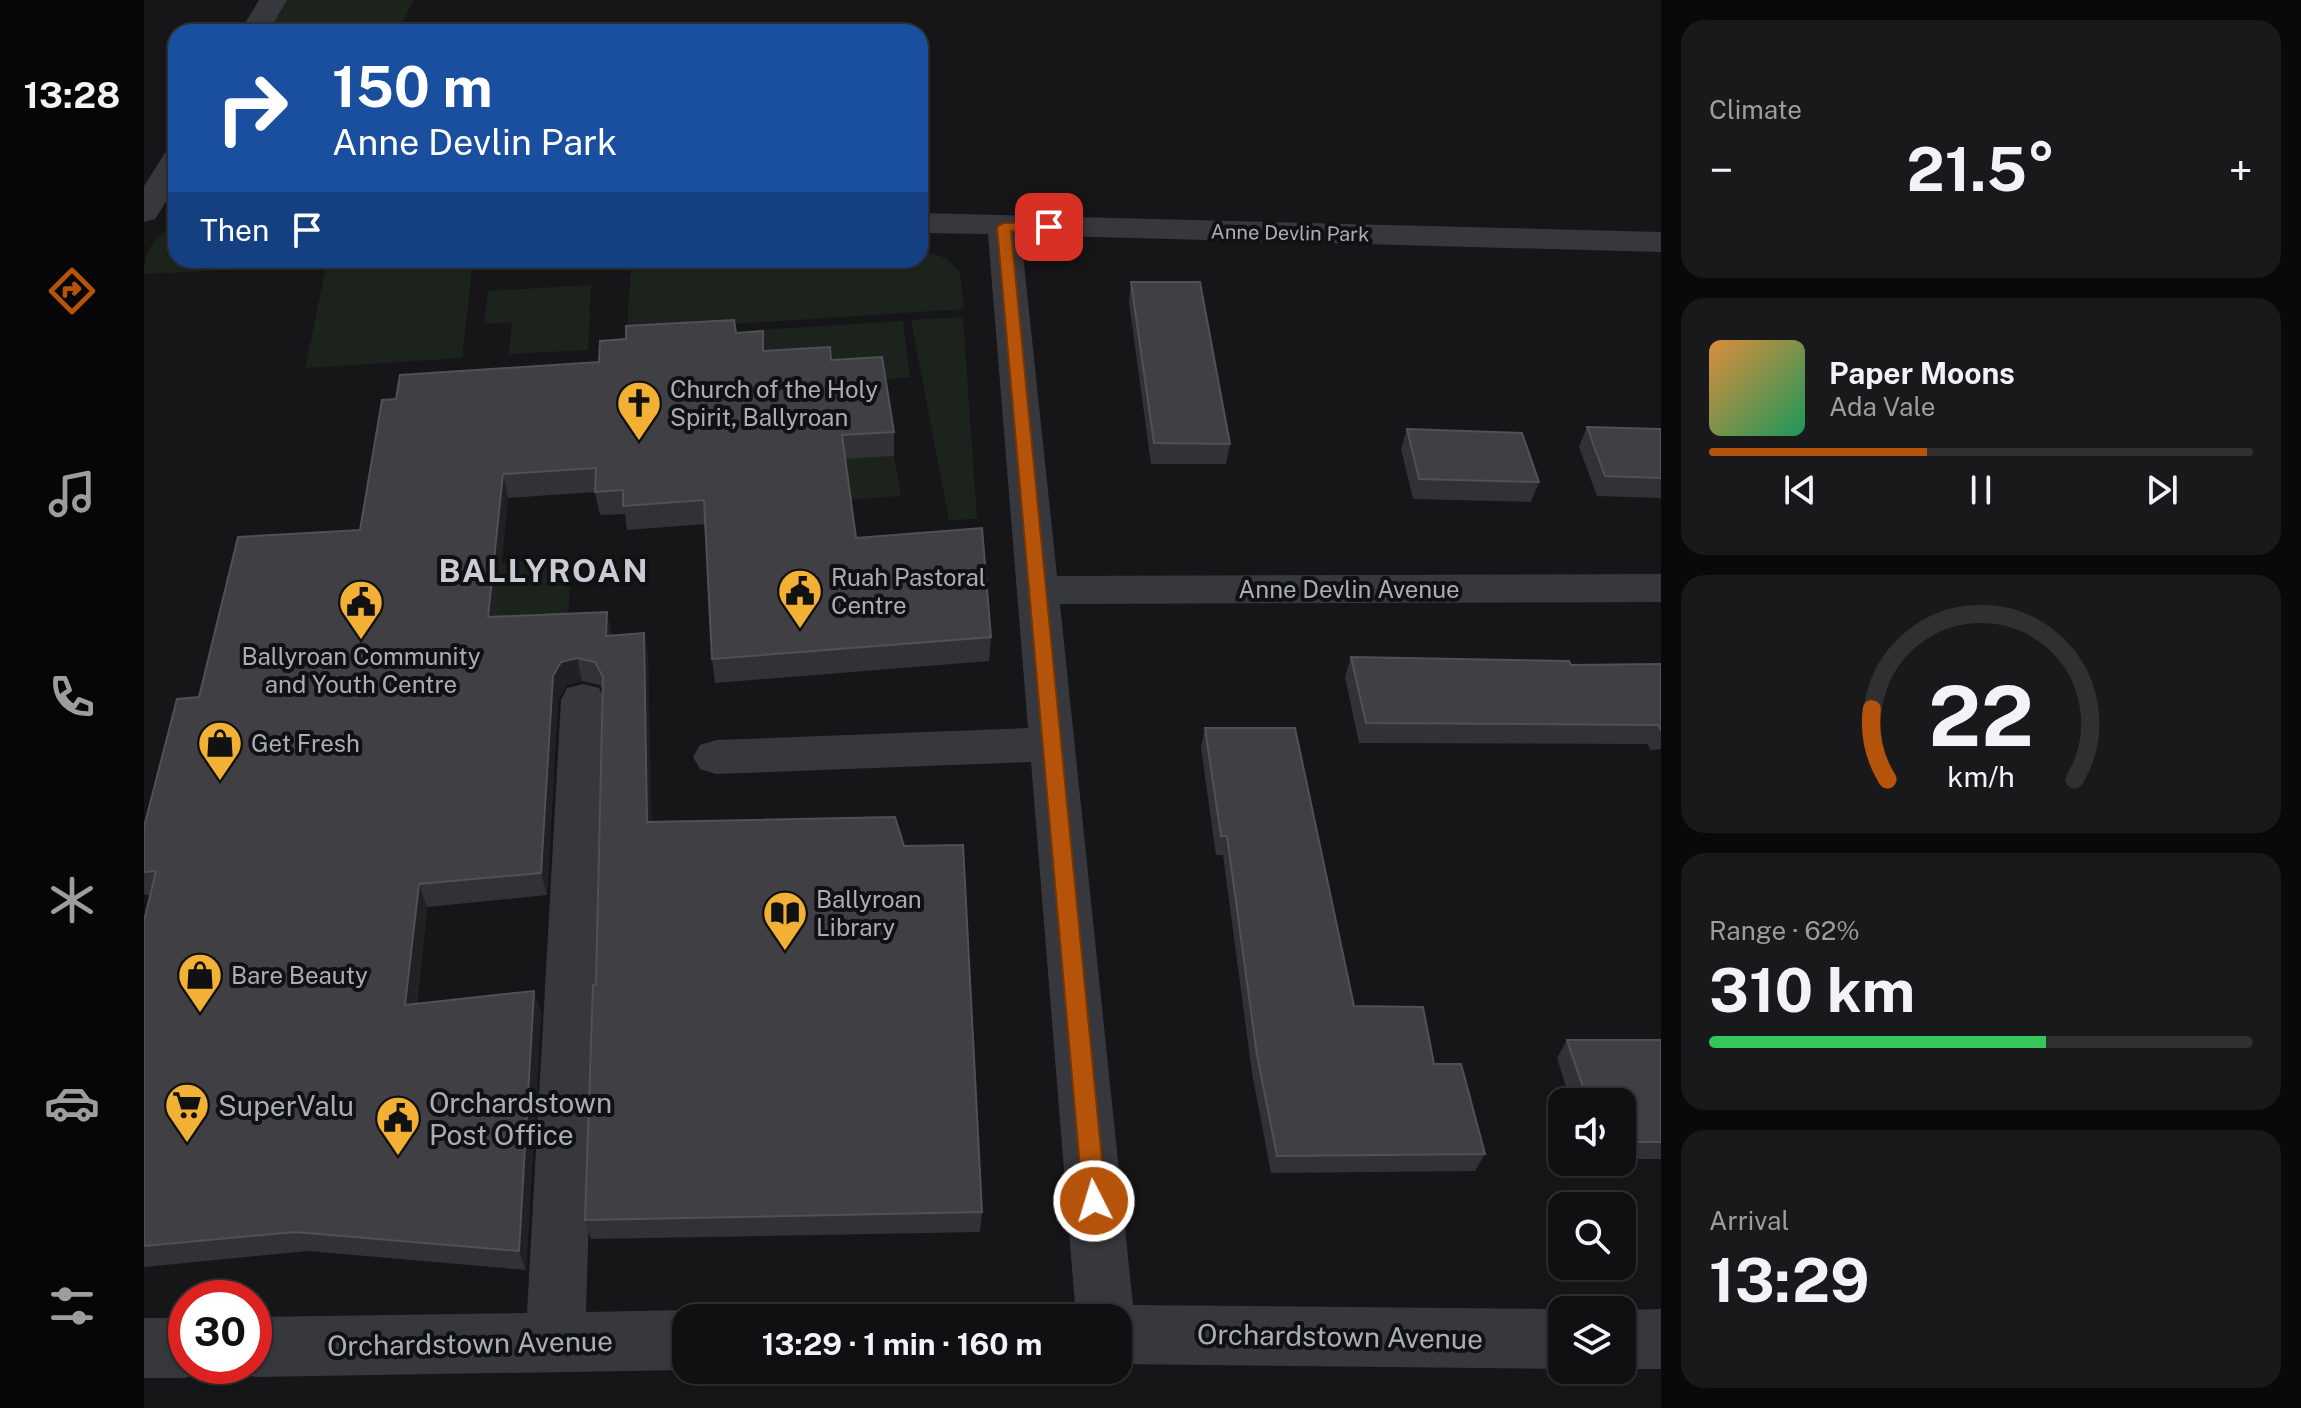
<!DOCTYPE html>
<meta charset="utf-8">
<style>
body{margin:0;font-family:"Public Sans",sans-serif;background:#19191b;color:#f1f3f6;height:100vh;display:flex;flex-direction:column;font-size:30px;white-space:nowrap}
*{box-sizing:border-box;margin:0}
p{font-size:26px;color:#9c9d9f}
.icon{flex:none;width:44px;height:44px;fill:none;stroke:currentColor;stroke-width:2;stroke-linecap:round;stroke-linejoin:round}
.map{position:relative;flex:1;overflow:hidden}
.drawer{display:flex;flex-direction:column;gap:20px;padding:20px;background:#09090a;width:640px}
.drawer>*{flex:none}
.guide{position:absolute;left:24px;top:24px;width:760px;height:244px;border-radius:24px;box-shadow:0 2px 6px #0004,0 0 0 2px #303032;background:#1a4fa0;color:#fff;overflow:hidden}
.controls{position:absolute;left:1404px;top:1088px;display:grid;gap:16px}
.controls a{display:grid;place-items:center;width:88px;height:88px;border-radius:16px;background:#101012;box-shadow:0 2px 6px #0004,0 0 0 2px #303032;font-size:40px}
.speed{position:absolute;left:24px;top:1280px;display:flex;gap:16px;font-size:40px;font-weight:700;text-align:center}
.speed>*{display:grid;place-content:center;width:104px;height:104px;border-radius:50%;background:#101012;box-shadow:0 2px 6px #0004,0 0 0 2px #303032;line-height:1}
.speed .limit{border:12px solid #d22;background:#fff;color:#111}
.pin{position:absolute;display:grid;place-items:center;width:68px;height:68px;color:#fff;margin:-34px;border-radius:16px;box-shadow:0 4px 12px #0006}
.me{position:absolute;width:88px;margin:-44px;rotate:355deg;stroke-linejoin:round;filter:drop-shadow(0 0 6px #0008)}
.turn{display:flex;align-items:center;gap:28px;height:168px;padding:0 32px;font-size:36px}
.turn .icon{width:104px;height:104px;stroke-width:2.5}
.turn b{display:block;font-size:56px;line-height:68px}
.then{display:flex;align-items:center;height:76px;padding:0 32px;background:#0003;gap:16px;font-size:30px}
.big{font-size:60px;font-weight:700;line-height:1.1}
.drawer .widget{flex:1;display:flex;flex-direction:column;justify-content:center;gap:12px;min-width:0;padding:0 28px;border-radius:24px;background:#19191b}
.drawer .dial{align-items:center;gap:0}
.dial svg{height:208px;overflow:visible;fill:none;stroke:#303032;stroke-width:7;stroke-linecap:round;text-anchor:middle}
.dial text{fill:#f1f3f6;stroke:none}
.song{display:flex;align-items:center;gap:24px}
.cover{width:96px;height:96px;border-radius:12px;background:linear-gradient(135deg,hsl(30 70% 55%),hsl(150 70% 35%))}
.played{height:8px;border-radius:4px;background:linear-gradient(90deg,#b45309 40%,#303032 40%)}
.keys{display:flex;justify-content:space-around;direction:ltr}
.heat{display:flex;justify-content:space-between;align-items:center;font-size:44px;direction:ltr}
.charge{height:12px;border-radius:6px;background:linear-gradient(90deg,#34c759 62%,#303032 0)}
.trip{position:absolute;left:528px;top:1304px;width:460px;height:80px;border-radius:24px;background:#101012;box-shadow:0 2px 6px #0004,0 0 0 2px #303032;font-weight:700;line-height:80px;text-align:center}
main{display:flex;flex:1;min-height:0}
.tab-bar{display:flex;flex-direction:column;width:144px;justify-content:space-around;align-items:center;background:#060607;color:#9c9d9f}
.tab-bar .icon{width:56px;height:56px}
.tab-bar .current{color:#b45309}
.tab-bar b{font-size:36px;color:#f1f3f6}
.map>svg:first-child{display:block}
.green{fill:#1c231d}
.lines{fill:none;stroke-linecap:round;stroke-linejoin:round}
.minor{fill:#37383d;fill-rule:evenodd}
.wall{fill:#323236}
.shaded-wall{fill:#212124}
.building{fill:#3f3f44;stroke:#4f5156;stroke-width:2}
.route{fill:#b45309;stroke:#753606;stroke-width:2}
.labels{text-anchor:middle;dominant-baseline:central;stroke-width:8;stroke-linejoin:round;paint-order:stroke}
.far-street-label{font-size:20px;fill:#a8adb8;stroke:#111113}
.poi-label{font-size:24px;fill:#a8adb8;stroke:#111113;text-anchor:start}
.street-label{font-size:24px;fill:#a8adb8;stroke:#111113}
.near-poi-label{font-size:28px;fill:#a8adb8;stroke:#111113;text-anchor:start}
.near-street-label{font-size:28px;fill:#a8adb8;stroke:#111113}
.district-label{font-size:32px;font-weight:bold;letter-spacing:2px;fill:#c9ccd4;stroke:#111113}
</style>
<main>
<nav class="tab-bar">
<b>13:28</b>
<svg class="icon current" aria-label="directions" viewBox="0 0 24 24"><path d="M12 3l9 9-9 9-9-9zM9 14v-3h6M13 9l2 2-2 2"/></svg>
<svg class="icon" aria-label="music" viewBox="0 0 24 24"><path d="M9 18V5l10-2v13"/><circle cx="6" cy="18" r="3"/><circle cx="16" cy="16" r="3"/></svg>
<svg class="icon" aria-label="phone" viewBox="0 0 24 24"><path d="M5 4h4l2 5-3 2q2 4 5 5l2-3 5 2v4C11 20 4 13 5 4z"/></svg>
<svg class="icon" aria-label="climate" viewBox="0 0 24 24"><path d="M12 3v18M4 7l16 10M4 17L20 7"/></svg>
<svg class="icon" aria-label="car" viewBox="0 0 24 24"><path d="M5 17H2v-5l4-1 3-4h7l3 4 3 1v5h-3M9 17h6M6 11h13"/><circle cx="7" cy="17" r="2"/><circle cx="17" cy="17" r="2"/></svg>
<svg class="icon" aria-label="filters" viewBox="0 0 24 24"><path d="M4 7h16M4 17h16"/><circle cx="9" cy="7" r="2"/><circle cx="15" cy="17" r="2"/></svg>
</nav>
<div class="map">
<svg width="1517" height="1408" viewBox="0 0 1517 1408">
<rect width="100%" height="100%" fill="#161618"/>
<g class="green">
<path d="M 138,0 L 270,0 L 253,32 L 121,32 Z"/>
<path d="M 32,224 L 32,260 L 122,260 L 127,268 L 0,274 C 0,250 11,235 32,224 Z"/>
<path d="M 776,249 L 803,259 L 816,272 L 820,309 L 483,331 L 487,260 L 776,260 Z"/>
<path d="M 162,260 L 329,260 L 318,358 L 161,368 L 182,268 Z"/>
<path d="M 447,285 L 444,350 L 365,354 L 368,322 L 340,324 L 344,291 Z"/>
<path d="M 819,317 L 833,519 L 805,520 L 767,320 Z"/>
<path d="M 759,321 L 766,377 L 738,380 L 599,356 L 597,331 Z"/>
<path d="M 750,456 L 757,496 L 649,504 L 699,459 Z"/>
<path d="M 427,557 L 423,653 L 345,700 L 357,563 Z"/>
</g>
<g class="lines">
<g class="minor">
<path d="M 115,0 L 143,0 L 124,32 L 96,32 Z"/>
<path d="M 32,151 L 32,186 L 11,219 L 0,222 L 0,186 L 21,153 Z"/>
<path d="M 776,213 L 1517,232 L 1517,252 L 877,235 L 913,576 L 1517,574 L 1517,602 L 916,604 L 989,1305 L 1418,1309 L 1418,1369 L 974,1364 L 974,1318 L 932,1318 L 887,762 L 572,774 L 556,769 L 549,757 L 556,745 L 572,740 L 884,728 L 844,234 L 776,233 Z"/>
<path d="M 439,684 L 455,688 L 461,700 L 442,1312 L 542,1310 L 561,1318 L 542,1318 L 542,1370 L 110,1377 L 89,1368 L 110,1366 L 110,1317 L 383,1313 L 417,700 L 423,688 Z"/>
<path d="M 1517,1309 L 1517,1369 L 1478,1369 L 1476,1310 Z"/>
<path d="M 0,1318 L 42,1318 L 42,1366 L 64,1366 L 63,1369 L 42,1378 L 0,1378 Z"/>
</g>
</g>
<g class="wall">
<path d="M 987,282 L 1086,444 L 1082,464 L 1007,464 L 985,302 Z"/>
<path d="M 592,333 L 620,351 L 687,360 L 750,432 L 750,456 L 701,459 L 712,538 L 847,637 L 845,661 L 571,683 L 568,659 L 561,524 L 483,530 L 481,514 L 456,515 L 451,492 L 364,498 L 352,617 L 467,636 L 500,633 L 504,656 L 507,822 L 838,1212 L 836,1232 L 447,1239 L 441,1220 L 452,984 L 459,691 L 456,685 L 438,681 L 422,685 L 414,700 L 403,895 L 283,907 L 273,1003 L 397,1012 L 382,1270 L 164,1251 L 0,1267 L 0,921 L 6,895 L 1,895 L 0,893 L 0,872 L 55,697 L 216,530 L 252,399 L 455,362 Z"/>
<path d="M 1443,427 L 1517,429 L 1517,498 L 1453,496 L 1435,447 Z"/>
<path d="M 1263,429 L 1395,482 L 1387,502 L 1269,499 L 1257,449 Z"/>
<path d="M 1207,657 L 1427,665 L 1517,664 L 1517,749 L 1506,750 L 1504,744 L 1215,743 L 1201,677 Z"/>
<path d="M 1061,728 L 1210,1006 L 1290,1064 L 1341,1154 L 1331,1171 L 1127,1173 L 1108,1073 L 1079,855 L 1072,855 L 1057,748 Z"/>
<path d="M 1423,1040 L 1517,1040 L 1517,1159 L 1478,1159 L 1478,1102 L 1427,1102 L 1413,1058 Z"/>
</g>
<g class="shaded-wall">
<path d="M 359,474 L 364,498 L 350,641 L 344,617 Z"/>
<path d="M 463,612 L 468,635 L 462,636 Z"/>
<path d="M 500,633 L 504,656 L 508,844 L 503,822 Z"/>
<path d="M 433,658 L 438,681 L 422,685 L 414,700 L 403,895 L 397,873 L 409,676 L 417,662 Z"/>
<path d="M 275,884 L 283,907 L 270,1026 L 261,1005 Z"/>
<path d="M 390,991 L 397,1012 L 382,1270 L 375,1251 Z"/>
</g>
<g class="building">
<path d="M 987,282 L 1056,282 L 1086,444 L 1010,443 Z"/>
<path d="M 590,320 L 592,333 L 619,331 L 619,351 L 686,347 L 687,360 L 738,357 L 750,432 L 698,435 L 712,538 L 838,528 L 847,637 L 568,659 L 560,500 L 479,506 L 479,490 L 451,492 L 452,468 L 359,474 L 344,617 L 463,612 L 462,636 L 500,633 L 503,822 L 751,817 L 760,846 L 819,845 L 838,1212 L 441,1220 L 449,985 L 452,984 L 459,677 L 451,662 L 433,658 L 417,662 L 409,676 L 397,873 L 275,884 L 261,1005 L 390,991 L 375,1251 L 151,1232 L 0,1246 L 0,921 L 12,871 L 0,872 L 0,827 L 33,699 L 55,697 L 94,537 L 216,530 L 238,400 L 252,399 L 256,375 L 455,362 L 456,341 L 482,339 L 482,326 Z"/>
<path d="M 1443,427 L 1517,429 L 1517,478 L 1461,476 Z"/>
<path d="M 1263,429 L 1378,433 L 1395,482 L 1275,479 Z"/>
<path d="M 1207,657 L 1425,661 L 1427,665 L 1517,664 L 1517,730 L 1514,725 L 1222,723 Z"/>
<path d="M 1061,728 L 1151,728 L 1210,1006 L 1279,1007 L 1290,1064 L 1317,1064 L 1341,1154 L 1133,1156 L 1113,1055 L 1083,836 L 1077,836 Z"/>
<path d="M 1423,1040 L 1517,1040 L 1517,1142 L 1478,1142 L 1478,1102 L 1444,1102 Z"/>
</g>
<path class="route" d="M 905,223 L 910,225 L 910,230 L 867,231 L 962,1201 L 958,1208 L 950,1212 L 942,1208 L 939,1201 L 853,227 L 860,223 Z"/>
<defs>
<g id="church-pin" transform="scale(2.3)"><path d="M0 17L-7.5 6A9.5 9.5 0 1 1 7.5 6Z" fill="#f2b134" stroke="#111113"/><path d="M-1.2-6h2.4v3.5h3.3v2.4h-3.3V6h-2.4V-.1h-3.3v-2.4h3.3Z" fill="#111"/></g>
<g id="civic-pin" transform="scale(2.3)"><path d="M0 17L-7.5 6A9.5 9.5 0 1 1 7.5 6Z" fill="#f2b134" stroke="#111113"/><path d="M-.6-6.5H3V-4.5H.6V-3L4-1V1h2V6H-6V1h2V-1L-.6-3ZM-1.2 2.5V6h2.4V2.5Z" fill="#111"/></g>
<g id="shop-pin" transform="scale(2.3)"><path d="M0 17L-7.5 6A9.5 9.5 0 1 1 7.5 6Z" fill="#f2b134" stroke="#111113"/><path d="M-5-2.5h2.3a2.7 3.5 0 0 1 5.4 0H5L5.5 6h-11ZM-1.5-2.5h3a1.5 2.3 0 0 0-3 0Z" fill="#111"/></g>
<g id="library-pin" transform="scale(2.3)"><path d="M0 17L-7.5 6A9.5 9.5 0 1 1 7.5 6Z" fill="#f2b134" stroke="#111113"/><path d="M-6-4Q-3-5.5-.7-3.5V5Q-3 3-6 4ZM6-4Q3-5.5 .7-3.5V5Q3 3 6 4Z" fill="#111"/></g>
<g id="supermarket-pin" transform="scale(2.3)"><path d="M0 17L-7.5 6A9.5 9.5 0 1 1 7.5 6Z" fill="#f2b134" stroke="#111113"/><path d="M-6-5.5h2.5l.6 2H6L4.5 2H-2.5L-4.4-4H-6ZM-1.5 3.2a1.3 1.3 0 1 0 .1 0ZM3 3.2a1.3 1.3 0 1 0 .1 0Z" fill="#111"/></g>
</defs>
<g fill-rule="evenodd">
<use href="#church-pin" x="495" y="403"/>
<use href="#civic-pin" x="656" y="591"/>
<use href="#civic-pin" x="217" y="602"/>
<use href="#shop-pin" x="76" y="743"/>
<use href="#library-pin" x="641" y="913"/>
<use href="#shop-pin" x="56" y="975"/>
<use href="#supermarket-pin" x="43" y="1105"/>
<use href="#civic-pin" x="254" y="1118"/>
</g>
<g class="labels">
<g class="far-street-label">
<text transform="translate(1146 233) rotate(1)">Anne Devlin Park</text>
</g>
<g class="poi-label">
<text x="526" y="389">Church of the Holy<tspan x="526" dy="28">Spirit, Ballyroan</tspan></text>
<text x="687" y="577">Ruah Pastoral<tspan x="687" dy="28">Centre</tspan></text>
<text x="217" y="656" text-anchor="middle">Ballyroan Community<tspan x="217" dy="28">and Youth Centre</tspan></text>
<text x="107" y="743">Get Fresh</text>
<text x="672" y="899">Ballyroan<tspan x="672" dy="28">Library</tspan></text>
<text x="87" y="975">Bare Beauty</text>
</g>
<g class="street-label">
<text x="1205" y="589">Anne Devlin Avenue</text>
</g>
<g class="near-poi-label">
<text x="285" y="1102">Orchardstown<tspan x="285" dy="32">Post Office</tspan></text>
<text x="74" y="1105">SuperValu</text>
</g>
<g class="near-street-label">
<text transform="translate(1196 1336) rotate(1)">Orchardstown Avenue</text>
<text transform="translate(326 1343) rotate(-1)">Orchardstown Avenue</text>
</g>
<g class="district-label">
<text x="400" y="570">BALLYROAN</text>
</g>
</g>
</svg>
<div class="controls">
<a><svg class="icon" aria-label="sound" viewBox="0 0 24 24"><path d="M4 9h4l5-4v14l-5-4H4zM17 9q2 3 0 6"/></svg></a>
<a><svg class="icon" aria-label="search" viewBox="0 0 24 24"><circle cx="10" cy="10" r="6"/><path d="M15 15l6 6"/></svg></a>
<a><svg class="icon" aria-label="layers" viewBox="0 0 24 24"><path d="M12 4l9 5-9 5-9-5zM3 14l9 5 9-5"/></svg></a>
</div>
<div class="speed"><div class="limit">30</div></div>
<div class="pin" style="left:905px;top:227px;background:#d93025"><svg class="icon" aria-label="arrive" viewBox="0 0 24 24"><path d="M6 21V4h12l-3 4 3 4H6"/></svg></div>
<svg class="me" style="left:950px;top:1201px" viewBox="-20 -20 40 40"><circle r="17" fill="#b45309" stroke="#fff" stroke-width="3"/><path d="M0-11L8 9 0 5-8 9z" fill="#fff"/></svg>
<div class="trip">13:29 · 1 min · 160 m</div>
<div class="guide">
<div class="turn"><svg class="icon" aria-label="right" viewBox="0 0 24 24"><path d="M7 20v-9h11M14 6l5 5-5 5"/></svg><div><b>150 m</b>Anne Devlin Park</div></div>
<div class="then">Then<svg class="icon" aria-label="arrive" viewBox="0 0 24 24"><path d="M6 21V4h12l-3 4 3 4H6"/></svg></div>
</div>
</div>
<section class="drawer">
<div class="widget"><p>Climate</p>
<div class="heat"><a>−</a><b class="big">21.5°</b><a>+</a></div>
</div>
<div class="widget">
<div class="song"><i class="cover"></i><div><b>Paper Moons</b><p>Ada Vale</p></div></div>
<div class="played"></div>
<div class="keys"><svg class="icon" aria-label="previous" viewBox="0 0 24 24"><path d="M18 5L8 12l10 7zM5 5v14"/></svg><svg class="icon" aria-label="pause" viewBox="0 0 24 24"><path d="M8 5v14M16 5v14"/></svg><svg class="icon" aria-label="next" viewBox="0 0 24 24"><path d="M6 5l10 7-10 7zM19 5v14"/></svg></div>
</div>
<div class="widget dial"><svg viewBox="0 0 100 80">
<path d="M14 69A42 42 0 1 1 86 69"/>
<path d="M14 69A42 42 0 0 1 8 42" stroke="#b45309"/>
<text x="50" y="56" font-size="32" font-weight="700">22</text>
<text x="50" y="72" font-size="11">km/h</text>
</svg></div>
<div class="widget"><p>Range · 62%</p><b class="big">310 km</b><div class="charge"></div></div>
<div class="widget"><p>Arrival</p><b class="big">13:29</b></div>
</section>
</main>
